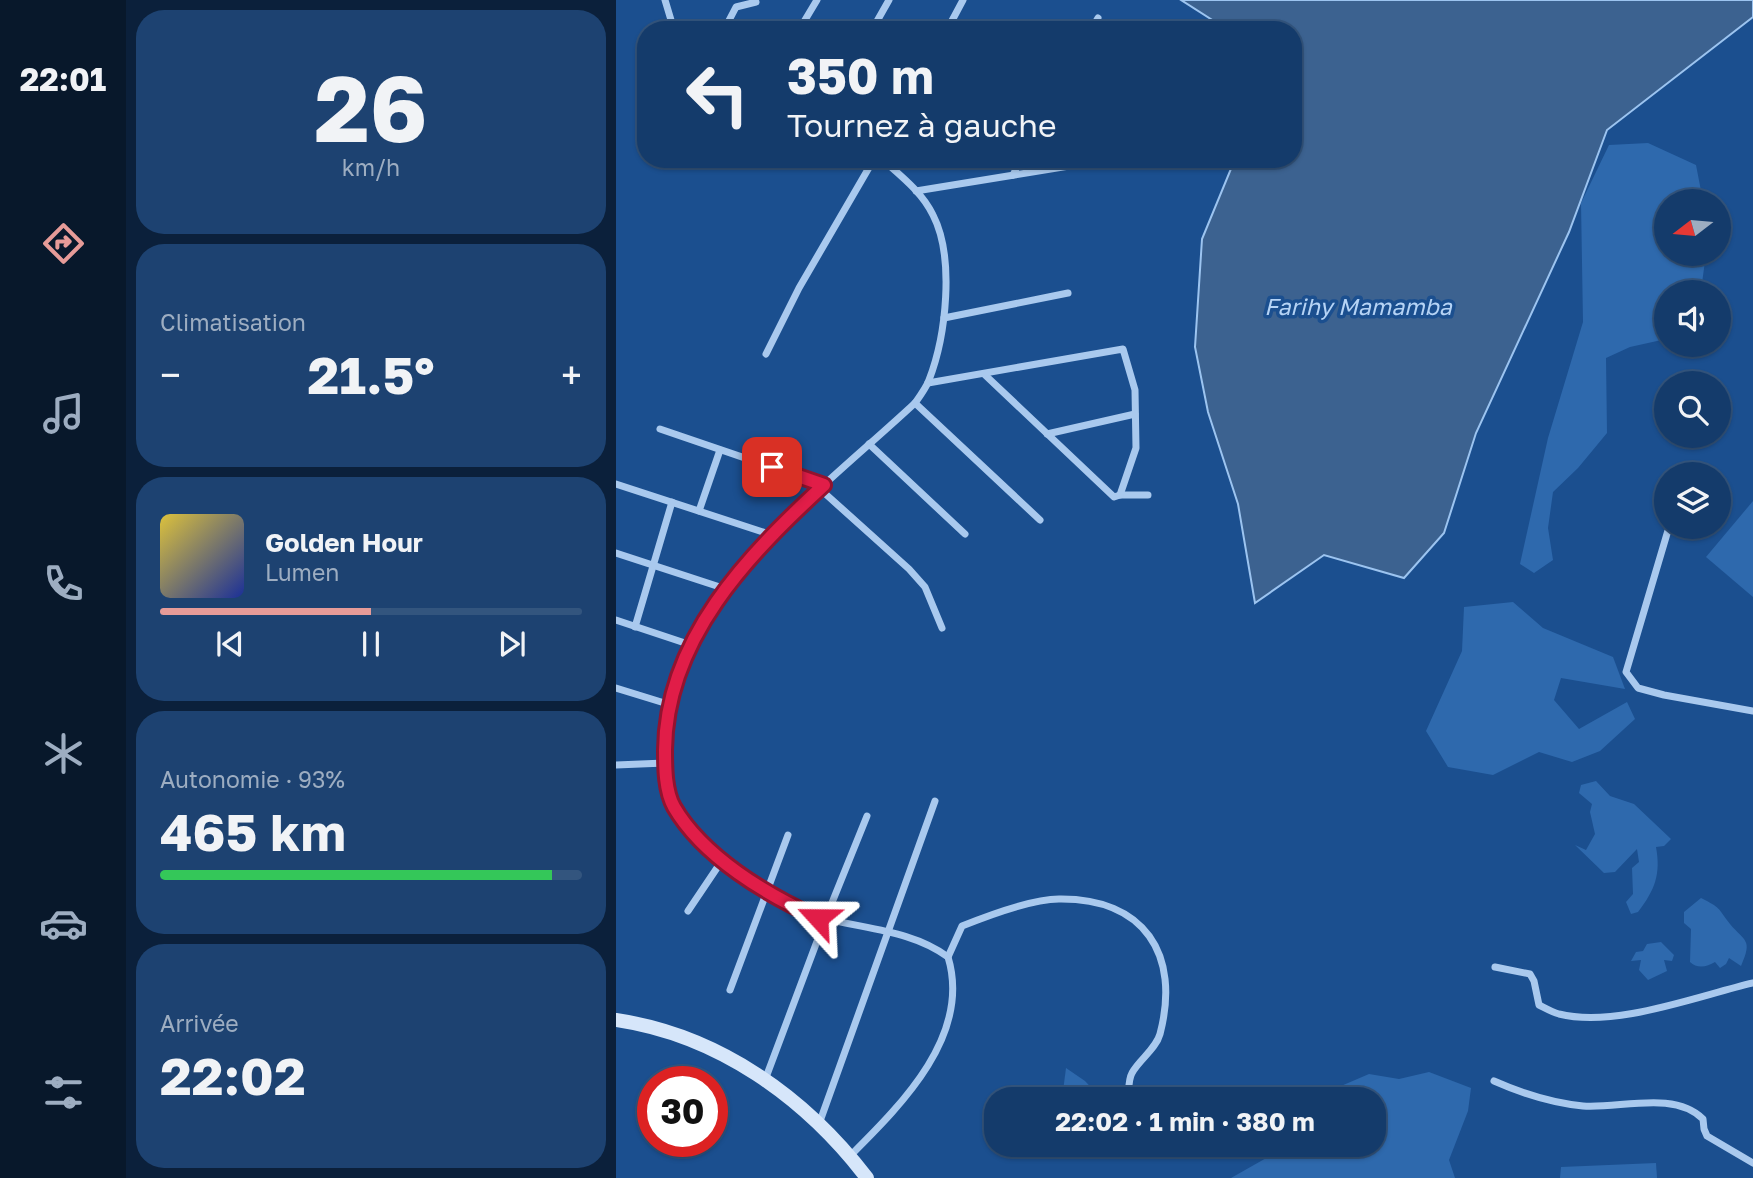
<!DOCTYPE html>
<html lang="fr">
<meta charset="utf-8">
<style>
body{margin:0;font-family:"Golos Text",sans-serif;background:#1d4271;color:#f1f3f6;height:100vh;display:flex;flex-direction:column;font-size:26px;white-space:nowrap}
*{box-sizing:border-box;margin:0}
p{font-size:23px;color:#9dadc1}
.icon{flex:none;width:38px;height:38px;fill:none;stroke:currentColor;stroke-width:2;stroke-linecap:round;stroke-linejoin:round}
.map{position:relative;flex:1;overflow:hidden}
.details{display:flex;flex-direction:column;gap:10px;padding:10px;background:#0b203b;width:490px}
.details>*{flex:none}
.banner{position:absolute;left:21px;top:21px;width:665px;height:147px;border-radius:28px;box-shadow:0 2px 5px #0004,0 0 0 2px #33557e;background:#143b6b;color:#f1f3f6;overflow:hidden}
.needle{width:46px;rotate:254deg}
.tools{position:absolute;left:1038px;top:189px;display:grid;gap:14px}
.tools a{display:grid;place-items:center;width:77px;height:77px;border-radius:50%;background:#143b6b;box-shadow:0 2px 5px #0004,0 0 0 2px #33557e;font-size:35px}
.speed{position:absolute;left:21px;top:1066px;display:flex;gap:14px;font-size:35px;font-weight:700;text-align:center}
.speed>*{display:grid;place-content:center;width:91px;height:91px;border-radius:50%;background:#143b6b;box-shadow:0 2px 5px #0004,0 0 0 2px #33557e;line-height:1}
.speed .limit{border:10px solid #d22;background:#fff;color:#111}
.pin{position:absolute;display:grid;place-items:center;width:60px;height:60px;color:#fff;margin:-30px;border-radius:14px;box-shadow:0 4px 10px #0006}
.me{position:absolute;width:77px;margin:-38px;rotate:294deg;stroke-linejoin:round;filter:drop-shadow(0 0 5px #0008)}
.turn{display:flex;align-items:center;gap:24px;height:147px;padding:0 35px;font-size:32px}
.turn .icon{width:91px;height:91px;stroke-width:2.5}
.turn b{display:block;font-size:49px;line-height:60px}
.big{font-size:52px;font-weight:700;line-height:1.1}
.details .tile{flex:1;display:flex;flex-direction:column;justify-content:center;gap:10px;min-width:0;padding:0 24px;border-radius:28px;background:#1d4271}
.details .dial{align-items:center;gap:0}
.dial b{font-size:91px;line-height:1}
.song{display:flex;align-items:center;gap:21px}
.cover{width:84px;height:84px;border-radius:10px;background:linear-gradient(135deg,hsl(50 70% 55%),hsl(230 70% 35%))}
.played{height:7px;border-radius:4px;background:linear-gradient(90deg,#e69b98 50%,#33557e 50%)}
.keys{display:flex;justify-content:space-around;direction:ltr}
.heat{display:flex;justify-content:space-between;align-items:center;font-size:38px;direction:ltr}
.charge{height:10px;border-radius:5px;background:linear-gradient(90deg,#34c759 93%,#33557e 0)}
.trip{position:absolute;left:368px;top:1087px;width:402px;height:70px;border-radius:28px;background:#143b6b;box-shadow:0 2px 5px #0004,0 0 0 2px #33557e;font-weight:700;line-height:70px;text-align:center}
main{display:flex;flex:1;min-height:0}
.tab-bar{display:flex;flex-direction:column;width:126px;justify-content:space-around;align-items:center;background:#08182b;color:#9dadc1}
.tab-bar .icon{width:49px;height:49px}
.tab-bar .on{color:#e69b98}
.tab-bar b{font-size:32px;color:#f1f3f6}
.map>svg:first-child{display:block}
.green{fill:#2e69ad}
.water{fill:#3c6290;stroke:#9cc4f0;stroke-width:2}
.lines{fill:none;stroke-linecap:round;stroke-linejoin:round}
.minor{stroke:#a9c9ee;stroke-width:7}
.secondary{stroke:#d6e6fa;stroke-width:14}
.route-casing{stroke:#92132f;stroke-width:18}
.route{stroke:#e11d48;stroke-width:12}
.labels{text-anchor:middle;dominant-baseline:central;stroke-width:7;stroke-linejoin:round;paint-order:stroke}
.water-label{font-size:23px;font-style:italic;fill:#b5d3f5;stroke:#1b4f8f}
</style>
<main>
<nav class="tab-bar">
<b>22:01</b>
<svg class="icon on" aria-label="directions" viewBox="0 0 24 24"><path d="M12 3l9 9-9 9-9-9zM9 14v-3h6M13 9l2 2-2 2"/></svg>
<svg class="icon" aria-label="music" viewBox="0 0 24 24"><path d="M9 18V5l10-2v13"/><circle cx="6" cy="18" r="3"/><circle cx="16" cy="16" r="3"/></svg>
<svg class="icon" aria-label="phone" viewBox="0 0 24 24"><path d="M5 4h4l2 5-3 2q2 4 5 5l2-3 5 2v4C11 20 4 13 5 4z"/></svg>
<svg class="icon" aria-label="climate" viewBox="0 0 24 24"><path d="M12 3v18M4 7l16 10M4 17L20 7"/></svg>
<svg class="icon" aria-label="car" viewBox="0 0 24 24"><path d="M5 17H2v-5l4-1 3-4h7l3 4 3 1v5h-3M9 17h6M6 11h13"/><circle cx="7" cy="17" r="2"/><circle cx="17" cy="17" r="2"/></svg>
<svg class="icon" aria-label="filters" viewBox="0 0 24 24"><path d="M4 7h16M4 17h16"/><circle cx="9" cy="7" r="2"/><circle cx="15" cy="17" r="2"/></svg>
</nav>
<section class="details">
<div class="tile dial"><b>26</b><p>km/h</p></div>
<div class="tile"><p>Climatisation</p>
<div class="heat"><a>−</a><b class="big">21.5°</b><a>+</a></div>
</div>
<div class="tile">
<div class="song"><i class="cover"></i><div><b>Golden Hour</b><p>Lumen</p></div></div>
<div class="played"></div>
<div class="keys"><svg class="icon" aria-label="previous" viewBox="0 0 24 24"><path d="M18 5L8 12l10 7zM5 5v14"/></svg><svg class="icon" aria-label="pause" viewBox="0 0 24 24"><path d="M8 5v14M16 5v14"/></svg><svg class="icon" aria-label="next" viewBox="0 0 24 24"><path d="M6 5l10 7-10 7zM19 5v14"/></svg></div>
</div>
<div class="tile"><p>Autonomie · 93%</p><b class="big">465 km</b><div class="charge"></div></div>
<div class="tile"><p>Arrivée</p><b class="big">22:02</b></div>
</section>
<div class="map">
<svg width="1137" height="1178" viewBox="0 0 1137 1178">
<rect width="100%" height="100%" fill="#1b4f8f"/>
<g class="green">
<path d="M 1032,143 L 1080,165 L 1087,201 L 1050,201 L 1050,254 L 1090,254 L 1086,283 L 1076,292 L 1050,292 L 1050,339 L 1014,347 L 990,358 L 991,433 L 962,468 L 937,492 L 932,528 L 937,560 L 918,573 L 904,564 L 932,438 L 967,322 L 965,203 L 993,145 Z"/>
<path d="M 1137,501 L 1137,597 L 1090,557 Z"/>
<path d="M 897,602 L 927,628 L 997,657 L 1009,689 L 945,678 L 938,700 L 963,729 L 1011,702 L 1019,719 L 984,751 L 956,762 L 923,752 L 877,775 L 832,767 L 810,731 L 846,651 L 848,607 Z"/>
<path d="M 980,781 L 994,796 L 1018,804 L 1055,839 L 1048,846 L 1040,847 C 1045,874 1039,890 1022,912 L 1015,914 L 1010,902 L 1017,894 L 1016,868 L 1023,862 L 1021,849 L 999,872 L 988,873 L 959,845 L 970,850 L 979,834 L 974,812 L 976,804 L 963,793 L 965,785 Z"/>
<path d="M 1085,898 C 1105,908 1101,907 1114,924 C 1129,942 1137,939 1125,966 L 1113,958 L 1110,964 L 1104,968 L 1099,962 C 1091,967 1081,969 1074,962 L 1075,929 L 1068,923 L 1068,912 Z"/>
<path d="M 1045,942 L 1058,955 L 1056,961 L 1048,960 L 1051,971 L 1032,980 L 1023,970 L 1025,960 L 1015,961 L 1020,952 L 1027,951 L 1031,944 Z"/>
<path d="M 450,1068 L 469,1081 L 486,1099 L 446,1099 Z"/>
<path d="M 813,1072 L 855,1088 L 852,1111 L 833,1160 L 839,1178 L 615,1178 L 673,1145 L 758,1144 L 758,1099 L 710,1099 L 725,1086 L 753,1074 L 783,1079 Z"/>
<path d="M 485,1145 L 515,1145 L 517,1149 L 504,1155 Z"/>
<path d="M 1040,1163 L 1041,1178 L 944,1178 L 945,1167 Z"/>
</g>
<path class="water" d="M 565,0 L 1137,0 L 1137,17 L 991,130 L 953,232 L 860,433 L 828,533 L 788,578 L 708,555 L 639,603 L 622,504 L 592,412 L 579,347 L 586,239 L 619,159 L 677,159 L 677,30 L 612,30 Z"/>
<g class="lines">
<g class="minor">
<path d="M 49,0 L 58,30"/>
<path d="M 108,30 L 120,7 L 140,2"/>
<path d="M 183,30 L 201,0"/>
<path d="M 256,30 L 273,0"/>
<path d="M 331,30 L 347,0"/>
<path d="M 475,30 L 482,18"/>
<path d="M 397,175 L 405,159"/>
<path d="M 300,191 L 496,159"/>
<path d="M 328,318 L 452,293"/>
<path d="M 150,354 L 183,288 L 258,159"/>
<path d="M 368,374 L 498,497 L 504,495 L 532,495"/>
<path d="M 312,383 L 507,349 L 519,390 L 520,448 L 504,495"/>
<path d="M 299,403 L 424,520"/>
<path d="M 44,429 L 208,485"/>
<path d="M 431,434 L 519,414"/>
<path d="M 253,444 L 349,534"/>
<path d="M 0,484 L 156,535"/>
<path d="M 204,489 L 293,569 L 309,587 L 326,628"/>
<path d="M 83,511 L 104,450"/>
<path d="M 1053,527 L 1010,672 L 1022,688 L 1048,695 L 1137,711"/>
<path d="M 0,553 L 110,589"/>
<path d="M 0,620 L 75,645"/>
<path d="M 19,627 L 56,502"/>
<path d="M 0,688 L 55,705"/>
<path d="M 0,765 L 49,763"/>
<path d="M 72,911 L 107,859"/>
<path d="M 332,957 L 346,926 C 371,916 417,899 443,899 C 528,898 565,954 544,1034 C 540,1049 523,1060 516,1073 C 512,1080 513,1091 512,1099"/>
<path d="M 879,967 L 914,974 L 918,981 L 923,1005 C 929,1008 936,1012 943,1014 C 1000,1028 1081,996 1137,983"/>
<path d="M 114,990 L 172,835"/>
<path d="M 149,1080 L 209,920 L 251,816"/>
<path d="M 878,1081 C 905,1093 937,1103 967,1106 C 1003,1109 1058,1090 1087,1119 L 1088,1129 L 1091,1136 L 1137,1163"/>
<path d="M 203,1124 L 319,801"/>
<path d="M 234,1156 C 284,1106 356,1036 332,957 C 285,922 219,931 168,903 C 131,882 78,844 57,806 C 48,788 49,763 49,743 C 51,601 205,491 299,403 C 304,396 310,388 313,380 C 330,336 339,258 317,215 C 306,192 285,176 266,159"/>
</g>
<path class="secondary" d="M 0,1020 C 102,1035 189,1097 251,1178"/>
</g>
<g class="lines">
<g class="route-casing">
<path id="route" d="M 156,467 L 208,485 C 132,555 50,639 49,750 C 49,767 49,791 58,807 C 87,857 151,895 202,918"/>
</g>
<use href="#route" class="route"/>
</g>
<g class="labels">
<g class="water-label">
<text x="742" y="306">Farihy Mamamba</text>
</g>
</g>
</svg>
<div class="tools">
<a><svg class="needle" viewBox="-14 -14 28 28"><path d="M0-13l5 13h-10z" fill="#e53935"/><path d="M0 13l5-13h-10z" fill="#9dadc1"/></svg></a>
<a><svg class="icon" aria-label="sound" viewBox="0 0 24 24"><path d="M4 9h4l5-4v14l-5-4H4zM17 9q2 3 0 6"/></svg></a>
<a><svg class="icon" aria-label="search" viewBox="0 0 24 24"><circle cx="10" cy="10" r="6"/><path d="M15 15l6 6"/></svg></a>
<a><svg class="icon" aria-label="layers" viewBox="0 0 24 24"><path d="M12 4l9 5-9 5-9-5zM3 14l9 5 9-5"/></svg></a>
</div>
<div class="speed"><div class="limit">30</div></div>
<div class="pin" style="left:156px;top:467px;background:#d93025"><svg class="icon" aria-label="arrive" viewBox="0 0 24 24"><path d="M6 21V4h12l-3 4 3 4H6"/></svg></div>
<svg class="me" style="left:202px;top:918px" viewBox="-20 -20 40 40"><path d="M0-17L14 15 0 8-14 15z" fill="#e11d48" stroke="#fff" stroke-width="4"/></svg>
<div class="trip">22:02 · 1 min · 380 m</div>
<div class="banner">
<div class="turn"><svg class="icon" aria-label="left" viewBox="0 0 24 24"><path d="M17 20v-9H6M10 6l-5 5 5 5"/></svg><div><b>350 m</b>Tournez à gauche</div></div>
</div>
</div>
</main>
